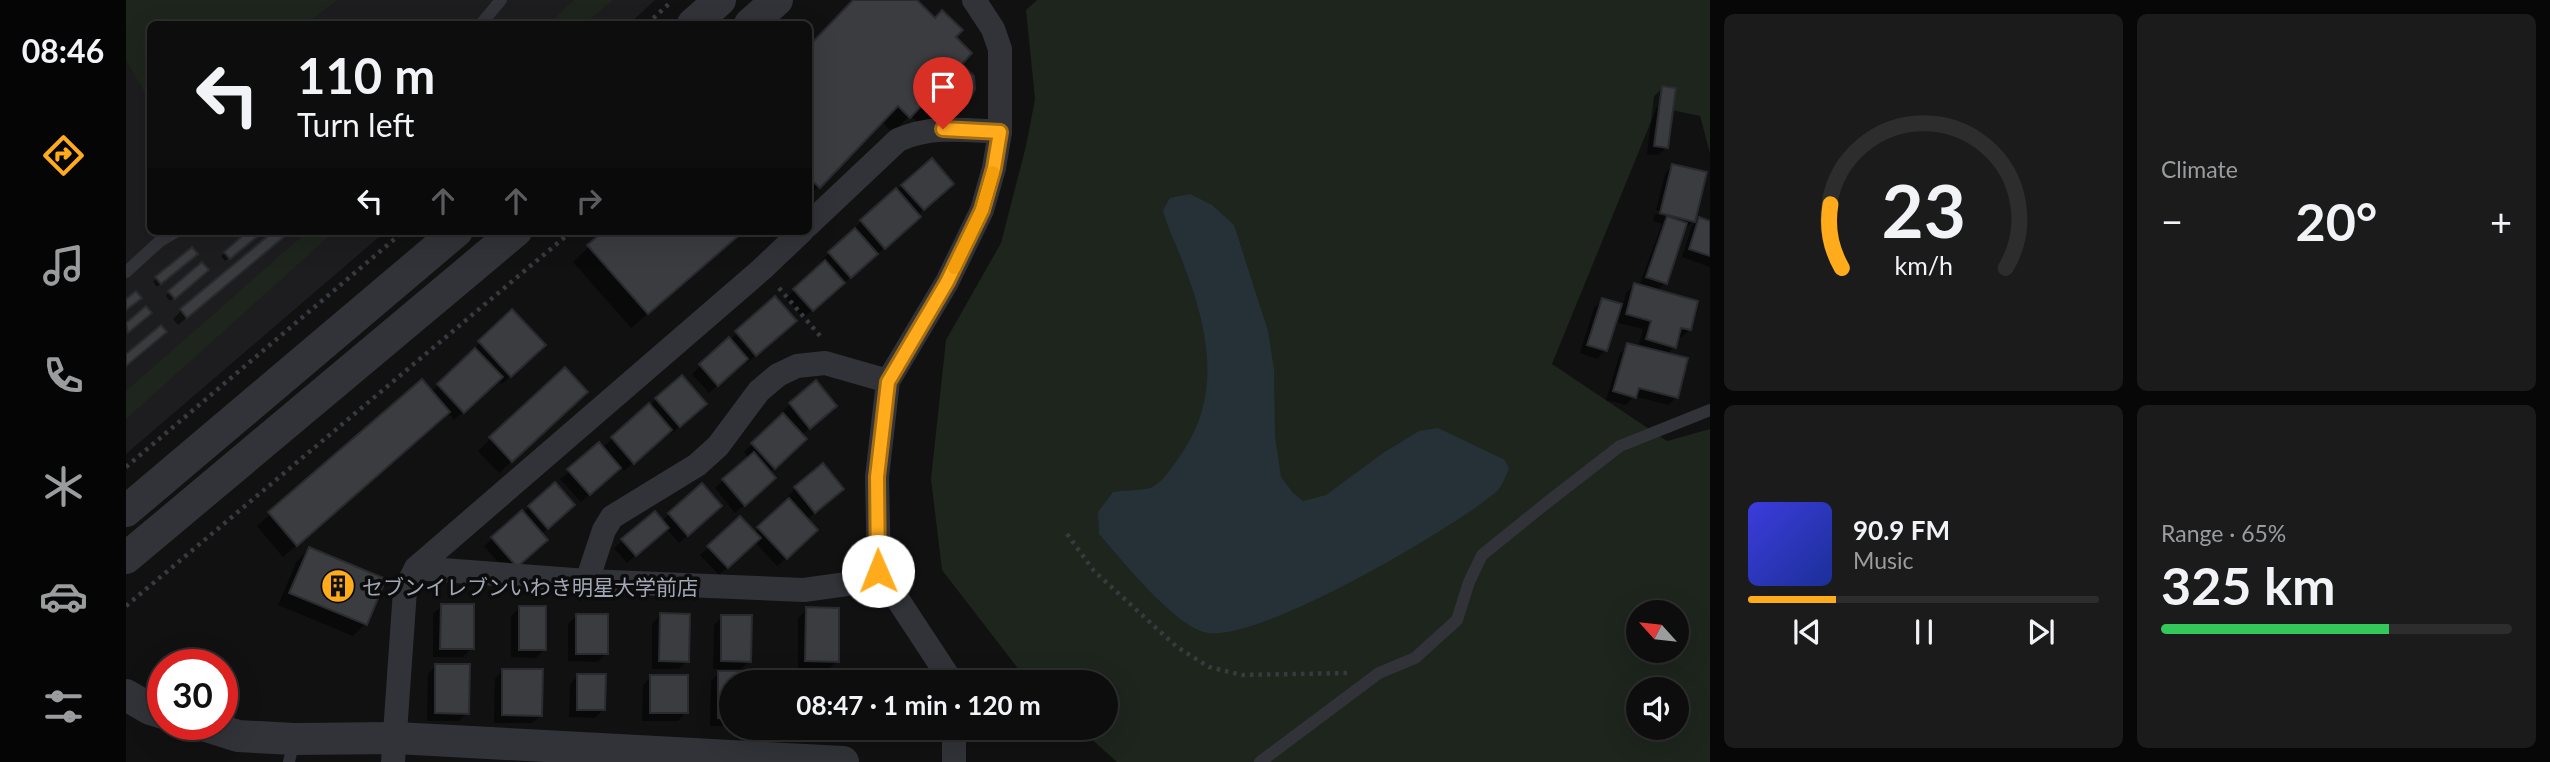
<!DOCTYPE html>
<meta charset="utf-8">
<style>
body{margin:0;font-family:Lato,"Noto Sans JP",sans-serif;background:#1b1b1c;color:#f1f3f6;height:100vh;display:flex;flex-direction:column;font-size:26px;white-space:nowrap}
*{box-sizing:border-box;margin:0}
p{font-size:23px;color:#9a9c9e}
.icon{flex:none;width:38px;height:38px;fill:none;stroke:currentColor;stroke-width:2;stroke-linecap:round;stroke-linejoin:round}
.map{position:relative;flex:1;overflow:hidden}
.sheet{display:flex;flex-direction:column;gap:14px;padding:14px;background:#070708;width:840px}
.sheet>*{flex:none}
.guide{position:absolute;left:21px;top:21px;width:665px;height:214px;border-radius:10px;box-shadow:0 7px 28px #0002,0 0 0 2px #2d2d2e;background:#0d0d0e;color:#f1f3f6;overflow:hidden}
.needle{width:46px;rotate:297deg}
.controls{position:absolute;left:1500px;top:600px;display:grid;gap:14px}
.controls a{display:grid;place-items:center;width:63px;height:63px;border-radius:50%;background:#0d0d0e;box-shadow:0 7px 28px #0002,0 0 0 2px #2d2d2e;font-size:35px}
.speed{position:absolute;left:21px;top:649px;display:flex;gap:14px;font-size:35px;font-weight:700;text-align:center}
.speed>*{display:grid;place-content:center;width:91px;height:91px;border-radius:50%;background:#0d0d0e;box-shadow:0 7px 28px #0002,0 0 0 2px #2d2d2e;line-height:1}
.speed .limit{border:10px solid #d22;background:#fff;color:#111}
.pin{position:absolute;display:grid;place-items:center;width:60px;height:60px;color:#fff;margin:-72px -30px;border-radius:50% 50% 50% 0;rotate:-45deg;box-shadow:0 0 7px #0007}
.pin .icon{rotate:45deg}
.me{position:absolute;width:77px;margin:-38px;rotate:359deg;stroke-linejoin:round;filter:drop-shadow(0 0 5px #0008)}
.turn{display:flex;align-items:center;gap:24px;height:147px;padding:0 35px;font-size:32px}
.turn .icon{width:91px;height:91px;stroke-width:2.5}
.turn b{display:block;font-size:49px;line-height:60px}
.lanes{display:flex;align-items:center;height:66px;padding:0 35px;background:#0003;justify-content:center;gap:35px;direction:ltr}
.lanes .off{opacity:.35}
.big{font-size:52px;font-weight:700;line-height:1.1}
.sheet .tile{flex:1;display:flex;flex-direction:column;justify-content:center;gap:10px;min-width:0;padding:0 24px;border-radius:10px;background:#1b1b1c}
.sheet .dial{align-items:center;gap:0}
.dial svg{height:182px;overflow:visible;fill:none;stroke:#2d2d2e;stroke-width:7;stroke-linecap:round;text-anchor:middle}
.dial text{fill:#f1f3f6;stroke:none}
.song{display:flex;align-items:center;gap:21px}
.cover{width:84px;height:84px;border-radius:10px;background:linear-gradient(135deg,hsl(240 70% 55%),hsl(230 70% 35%))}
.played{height:7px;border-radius:4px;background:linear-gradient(90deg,#ffab1c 25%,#2d2d2e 25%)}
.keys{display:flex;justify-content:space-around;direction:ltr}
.heat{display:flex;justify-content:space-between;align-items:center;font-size:38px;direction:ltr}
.charge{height:10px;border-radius:5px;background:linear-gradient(90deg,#34c759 65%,#2d2d2e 0)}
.sheet .tiles{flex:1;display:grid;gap:14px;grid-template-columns:repeat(2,1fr)}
.trip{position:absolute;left:593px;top:670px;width:399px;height:70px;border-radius:35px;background:#0d0d0e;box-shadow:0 7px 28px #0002,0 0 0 2px #2d2d2e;font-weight:700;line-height:70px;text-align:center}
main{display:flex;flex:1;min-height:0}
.menu{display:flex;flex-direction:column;width:126px;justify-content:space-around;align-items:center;background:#050506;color:#9a9c9e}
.menu .icon{width:49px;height:49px}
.menu .active{color:#ffab1c}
.menu b{font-size:32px;color:#f1f3f6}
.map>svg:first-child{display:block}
.built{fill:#1d1d1f}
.green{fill:#1d251d;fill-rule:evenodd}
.water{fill:#263037}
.shadow{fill:#0007}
.building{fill:#3a3c40;stroke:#2a2b2f;stroke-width:2}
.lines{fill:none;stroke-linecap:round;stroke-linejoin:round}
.path{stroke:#373a3f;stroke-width:4.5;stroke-dasharray:3.5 5;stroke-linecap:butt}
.service{stroke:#313338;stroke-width:12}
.minor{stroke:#313338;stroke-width:24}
.tertiary{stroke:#313338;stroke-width:32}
.route-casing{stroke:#a66f12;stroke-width:18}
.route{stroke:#ffab1c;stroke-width:12}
.slow{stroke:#f59e0b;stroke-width:12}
.labels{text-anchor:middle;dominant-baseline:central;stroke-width:7;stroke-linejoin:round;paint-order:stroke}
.poi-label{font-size:21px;fill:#a1a7b4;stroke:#0c0c0d;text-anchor:start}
</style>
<main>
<nav class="menu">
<b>08:46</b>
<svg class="icon active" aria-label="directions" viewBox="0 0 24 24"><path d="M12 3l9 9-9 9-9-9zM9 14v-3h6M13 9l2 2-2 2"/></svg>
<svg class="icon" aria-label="music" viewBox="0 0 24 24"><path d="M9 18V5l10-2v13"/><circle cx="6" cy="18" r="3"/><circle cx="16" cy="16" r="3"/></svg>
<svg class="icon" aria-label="phone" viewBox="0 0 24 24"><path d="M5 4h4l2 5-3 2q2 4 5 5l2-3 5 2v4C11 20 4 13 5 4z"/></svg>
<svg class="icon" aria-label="climate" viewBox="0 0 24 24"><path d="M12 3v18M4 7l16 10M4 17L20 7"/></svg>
<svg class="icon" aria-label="car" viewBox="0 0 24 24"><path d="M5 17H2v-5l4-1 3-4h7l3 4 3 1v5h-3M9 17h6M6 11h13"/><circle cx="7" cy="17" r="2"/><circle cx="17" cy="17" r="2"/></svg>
<svg class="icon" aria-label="filters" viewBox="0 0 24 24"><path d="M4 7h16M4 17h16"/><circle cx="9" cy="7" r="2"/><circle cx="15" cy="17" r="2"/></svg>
</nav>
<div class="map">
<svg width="1584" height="762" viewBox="0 0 1584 762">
<rect width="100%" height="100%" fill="#111112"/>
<path class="built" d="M 0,0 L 529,0 L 503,24 L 24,24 L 24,231 L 260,231 L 0,454 Z"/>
<g class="green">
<path d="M 0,0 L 211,0 L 180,24 L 24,24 L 24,102 L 0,60 Z"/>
<path d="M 448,0 L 487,0 L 458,24 L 423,24 Z"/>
<path d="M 911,0 L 1584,0 L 1584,153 L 1574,116 L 1531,107 L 1426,364 L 1541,441 L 1584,429 L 1584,762 L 991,762 L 953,728 L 980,728 L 980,682 L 904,682 L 900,679 L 816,570 L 805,479 L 820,340 L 875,243 L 900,146 L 909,99 L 900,10 ZM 1512,612 L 1550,612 L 1550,651 L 1512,651 ZM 1512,690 L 1550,690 L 1550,728 L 1512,728 Z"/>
<path d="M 182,231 L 209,231 L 0,419 L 0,391 Z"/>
</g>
<path class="water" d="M 1064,194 L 1086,205 L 1108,225 L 1142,331 L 1148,369 L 1149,436 L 1155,477 L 1167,493 L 1177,501 L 1200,495 L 1257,453 L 1293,431 L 1312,428 L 1379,460 L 1383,469 C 1379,477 1376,487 1370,492 C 1326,529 1136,641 1082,633 C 1050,628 995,559 973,534 L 972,512 L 987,492 C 998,490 1013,491 1024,488 C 1037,483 1048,464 1056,453 C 1099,390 1080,321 1054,255 C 1048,240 1041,226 1037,210 L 1044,198 Z"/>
<g class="shadow">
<path d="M 728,0 L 788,0 L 827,37 L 841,102 L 824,118 L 797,128 L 784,115 L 767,133 L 755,121 L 682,197 L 682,48 Z"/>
<path d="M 1537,88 L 1541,147 L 1532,155 L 1521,154 L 1528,96 Z"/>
<path d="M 1547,165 L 1567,221 L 1559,229 L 1539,283 L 1531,291 L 1564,329 L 1556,337 L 1551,337 L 1548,347 L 1541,354 L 1551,397 L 1542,405 L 1508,396 L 1500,405 L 1480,400 L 1494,353 L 1502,345 L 1512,347 L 1517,329 L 1492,323 L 1500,293 L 1508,285 L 1513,286 L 1536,224 L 1527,221 L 1529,214 L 1564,222 L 1564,219 L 1530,210 L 1539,174 Z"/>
<path d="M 776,186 L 817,192 L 791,215 L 785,225 L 677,318 L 660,298 L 697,264 L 695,261 L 735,222 Z"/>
<path d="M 1573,219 L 1584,223 L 1584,267 L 1556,257 L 1567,223 L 1566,227 Z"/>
<path d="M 125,231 L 136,231 L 99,261 L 95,256 Z"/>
<path d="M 150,231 L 164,231 L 52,325 L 47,319 L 55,311 Z"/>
<path d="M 480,231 L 619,231 L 505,328 L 447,262 Z"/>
<path d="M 66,257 L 31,287 L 27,282 L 30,278 Z"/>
<path d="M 77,273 L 44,301 L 40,296 L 43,292 Z"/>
<path d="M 649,299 L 660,329 L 621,363 L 619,360 L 583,393 L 566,374 Z"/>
<path d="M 1477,300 L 1479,350 L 1471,359 L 1454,353 L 1468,308 Z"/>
<path d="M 386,311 L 409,353 L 376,384 L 372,380 L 328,420 L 322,412 L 157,557 L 131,526 L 295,381 L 305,392 Z"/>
<path d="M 531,399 L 570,412 L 545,434 L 543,431 L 498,471 L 495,466 L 455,502 L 434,479 L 476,448 Z"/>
<path d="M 448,404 L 373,473 L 352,451 L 365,438 Z"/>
<path d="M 664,404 L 701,414 L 675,435 L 679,439 L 643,473 L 640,486 L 609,513 L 589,488 L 623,458 L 618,452 L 658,414 L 656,412 Z"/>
<path d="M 429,485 L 439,513 L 415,534 L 382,573 L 358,546 Z"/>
<path d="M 669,489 L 708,497 L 680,520 L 682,539 L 651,566 L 629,542 L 593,575 L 574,555 L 583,547 L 628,533 L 664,500 L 661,497 Z"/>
<path d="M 543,514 L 585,514 L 553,543 L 540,528 L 501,563 L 488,548 L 497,540 L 535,522 Z"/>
<path d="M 183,549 L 239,624 L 227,636 L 152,605 L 171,561 Z"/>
<path d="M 316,606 L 346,648 L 337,657 L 307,657 L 307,614 Z"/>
<path d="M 394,608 L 419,649 L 410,658 L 385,657 L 385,616 Z"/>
<path d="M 681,609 L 711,661 L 703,669 L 672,669 L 672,618 Z"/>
<path d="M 534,615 L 561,661 L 553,669 L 526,669 L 526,624 Z"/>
<path d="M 451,616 L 480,653 L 472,662 L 442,661 L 442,624 Z"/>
<path d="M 596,617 L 623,661 L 615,669 L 587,669 L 588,625 Z"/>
<path d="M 310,665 L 341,713 L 333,721 L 301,721 L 302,674 Z"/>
<path d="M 377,670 L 415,715 L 406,723 L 368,723 L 369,679 Z"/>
<path d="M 593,673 L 625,673 L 625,682 L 606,682 L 606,726 L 584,726 L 585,681 Z"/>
<path d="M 452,676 L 478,709 L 469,718 L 443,717 L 444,684 Z"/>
<path d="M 525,677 L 560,712 L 552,721 L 516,721 L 517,685 Z"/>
<path d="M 658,728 L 691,728 L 689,731 L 658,731 Z"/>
</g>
<g class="building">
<path d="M 727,0 L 791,0 L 809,18 L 816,10 L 837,30 L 830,37 L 846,53 L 836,64 L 848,76 L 849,89 L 842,103 L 829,111 L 813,113 L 801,100 L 784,118 L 772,106 L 694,188 L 682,177 L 682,47 Z"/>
<path d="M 1536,86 L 1550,88 L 1542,148 L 1528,146 Z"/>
<path d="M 806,158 L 828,184 L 798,210 L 775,185 Z"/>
<path d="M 1546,164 L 1581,172 L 1569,222 L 1534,213 Z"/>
<path d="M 770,188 L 795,217 L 759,249 L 734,220 Z"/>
<path d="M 1541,216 L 1561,223 L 1541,284 L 1520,277 Z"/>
<path d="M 1573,217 L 1584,221 L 1584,256 L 1563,249 Z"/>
<path d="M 729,228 L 752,254 L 725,278 L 702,252 Z"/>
<path d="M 122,231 L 138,231 L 104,259 L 98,252 Z"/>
<path d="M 148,231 L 165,231 L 61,318 L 54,309 Z"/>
<path d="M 478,231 L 618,231 L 522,314 L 461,245 Z"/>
<path d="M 66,247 L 72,254 L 35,284 L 29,277 Z"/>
<path d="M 699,260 L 719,283 L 687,311 L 667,289 Z"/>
<path d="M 76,262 L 83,270 L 49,299 L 42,291 Z"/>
<path d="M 1508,283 L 1572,301 L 1565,330 L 1555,328 L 1550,348 L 1520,339 L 1525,321 L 1500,314 Z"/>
<path d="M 10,291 L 16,298 L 0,310 L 0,299 Z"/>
<path d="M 649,296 L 671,321 L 630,356 L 609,331 Z"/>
<path d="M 1476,298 L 1496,304 L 1481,351 L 1461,345 Z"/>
<path d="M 20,306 L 26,313 L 2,333 L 0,323 Z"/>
<path d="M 386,309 L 420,345 L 385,377 L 352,341 Z"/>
<path d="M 35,325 L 41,332 L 0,366 L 0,354 Z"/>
<path d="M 603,337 L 622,359 L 592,386 L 573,364 Z"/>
<path d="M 1501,343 L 1562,358 L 1552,398 L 1513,388 L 1510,398 L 1487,391 Z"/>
<path d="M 349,348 L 377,377 L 338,413 L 311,384 Z"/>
<path d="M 439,367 L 462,392 L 386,462 L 363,437 Z"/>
<path d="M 556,375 L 581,404 L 554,427 L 529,398 Z"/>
<path d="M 296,379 L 324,412 L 171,546 L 142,512 Z"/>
<path d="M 690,380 L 711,406 L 684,429 L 663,403 Z"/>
<path d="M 523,403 L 546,430 L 508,464 L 485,437 Z"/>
<path d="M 657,413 L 681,439 L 649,469 L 625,443 Z"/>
<path d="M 473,442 L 495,468 L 464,495 L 441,469 Z"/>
<path d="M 628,452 L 650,478 L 619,506 L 596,479 Z"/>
<path d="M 697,463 L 718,489 L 689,513 L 668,487 Z"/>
<path d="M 429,482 L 449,505 L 422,529 L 402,506 Z"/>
<path d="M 576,483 L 596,506 L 562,536 L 542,513 Z"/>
<path d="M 663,498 L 692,530 L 661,559 L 631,527 Z"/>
<path d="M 396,510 L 422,540 L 391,567 L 365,537 Z"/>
<path d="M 529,511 L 543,528 L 510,556 L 495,539 Z"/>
<path d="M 614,516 L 635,538 L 602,568 L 581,546 Z"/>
<path d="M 183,547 L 260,579 L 241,625 L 163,593 Z"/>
<path d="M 315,604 L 348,604 L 348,649 L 314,649 Z"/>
<rect x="393" y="606" width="27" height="44"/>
<path d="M 680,607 L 713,608 L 713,662 L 679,661 Z"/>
<path d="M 534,613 L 564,614 L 563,662 L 533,661 Z"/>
<rect x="450" y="614" width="32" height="40"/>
<path d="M 595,615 L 626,615 L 625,662 L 595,661 Z"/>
<path d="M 309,664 L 344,664 L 343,714 L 309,713 Z"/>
<path d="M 376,669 L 417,669 L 416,716 L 376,715 Z"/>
<path d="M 592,671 L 627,671 L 627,682 L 606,682 L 606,719 L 592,718 Z"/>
<path d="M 451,674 L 480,674 L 479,710 L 451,710 Z"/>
<rect x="524" y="675" width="38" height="38"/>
<rect x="666" y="678" width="33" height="4"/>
</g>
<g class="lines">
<g class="path">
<path d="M 521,24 L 546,1"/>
<path d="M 653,288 L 695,337"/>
<path d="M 0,467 L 278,231"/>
<path d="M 941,534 L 968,571 L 1051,647 L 1083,667 L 1116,675 L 1221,673"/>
<path d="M 0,606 L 446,231"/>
</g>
<g class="service">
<path d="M 355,24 L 375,0"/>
<path d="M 0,272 L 34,241 L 51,231"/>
<path d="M 163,762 L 168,739"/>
<path d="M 1134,762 L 1253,673 L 1289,658 L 1331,620 L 1343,582 L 1356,555 L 1423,501 L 1494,446 L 1584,410"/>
</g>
<g class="minor">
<path d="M 682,225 L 772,140 C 805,125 839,130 874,132"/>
<path d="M 290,568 L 461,581 L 678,590 L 721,584 L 753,571"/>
<path d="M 461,581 L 478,530 L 486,517 L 571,465 L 592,446 L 633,391 L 652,375 L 671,366 L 699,363 L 762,381"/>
<path d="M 826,682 L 753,571 L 751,477 L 762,381 L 821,282 L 856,210 L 868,168 L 874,132 L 874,49 L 867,29 L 848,0"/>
<path d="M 267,762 L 279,590 L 290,568 L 636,269 L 676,231"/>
<path d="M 828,762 L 828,728"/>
</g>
<g class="tertiary">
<path d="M 567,24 L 594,0"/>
<path d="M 624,24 L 651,0"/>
<path d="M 0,511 L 331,231"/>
<path d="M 0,558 L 390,231"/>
<path d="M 0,695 L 24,709 L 37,713"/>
<path d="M 74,724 L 112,736 L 168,739 L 270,738 L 717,762"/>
</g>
</g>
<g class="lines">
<g class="route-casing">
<path id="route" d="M 752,571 L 751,477 L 762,382 L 821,282 L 856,210 L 868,168 L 874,132 L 817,129"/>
</g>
<use href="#route" class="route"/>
<path class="slow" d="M 828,268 L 856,210 L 867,172"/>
</g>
<defs>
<g id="building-disc" transform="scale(1.75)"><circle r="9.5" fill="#ffab1c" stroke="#0c0c0d"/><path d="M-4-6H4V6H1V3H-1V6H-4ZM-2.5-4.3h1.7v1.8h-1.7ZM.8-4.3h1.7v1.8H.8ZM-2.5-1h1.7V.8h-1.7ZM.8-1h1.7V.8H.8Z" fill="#111"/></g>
</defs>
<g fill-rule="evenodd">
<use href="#building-disc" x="212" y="586"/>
</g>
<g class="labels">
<g class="poi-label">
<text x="236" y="586">セブンイレブンいわき明星大学前店</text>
</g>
</g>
</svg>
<div class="controls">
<a><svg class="needle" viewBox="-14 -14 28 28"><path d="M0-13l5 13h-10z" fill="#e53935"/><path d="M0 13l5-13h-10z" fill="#9a9c9e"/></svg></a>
<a><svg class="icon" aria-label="sound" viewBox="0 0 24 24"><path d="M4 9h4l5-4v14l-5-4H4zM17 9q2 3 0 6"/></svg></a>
</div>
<div class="speed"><div class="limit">30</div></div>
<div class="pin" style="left:817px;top:129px;background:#d93025"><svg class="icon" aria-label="arrive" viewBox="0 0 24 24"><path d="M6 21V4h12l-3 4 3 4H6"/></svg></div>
<svg class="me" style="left:752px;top:571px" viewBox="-20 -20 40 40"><circle r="19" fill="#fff"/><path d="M0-13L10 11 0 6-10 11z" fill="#ffab1c"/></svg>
<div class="trip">08:47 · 1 min · 120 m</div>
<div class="guide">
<div class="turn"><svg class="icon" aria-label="left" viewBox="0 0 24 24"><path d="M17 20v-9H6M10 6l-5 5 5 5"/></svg><div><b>110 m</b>Turn left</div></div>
<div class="lanes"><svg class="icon" aria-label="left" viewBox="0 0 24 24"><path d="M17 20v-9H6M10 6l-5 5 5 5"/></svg><svg class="icon off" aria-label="ahead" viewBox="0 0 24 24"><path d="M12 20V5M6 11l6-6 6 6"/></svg><svg class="icon off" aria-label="ahead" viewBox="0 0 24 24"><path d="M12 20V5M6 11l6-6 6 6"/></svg><svg class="icon off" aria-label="right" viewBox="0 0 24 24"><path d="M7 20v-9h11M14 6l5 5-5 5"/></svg></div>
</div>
</div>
<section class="sheet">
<div class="tiles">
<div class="tile dial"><svg viewBox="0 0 100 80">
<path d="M14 69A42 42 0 1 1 86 69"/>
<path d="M14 69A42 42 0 0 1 9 41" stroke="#ffab1c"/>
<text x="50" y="56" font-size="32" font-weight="700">23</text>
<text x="50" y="72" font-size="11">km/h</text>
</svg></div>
<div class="tile"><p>Climate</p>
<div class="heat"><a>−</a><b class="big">20°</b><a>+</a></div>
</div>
<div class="tile">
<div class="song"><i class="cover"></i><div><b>90.9 FM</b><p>Music</p></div></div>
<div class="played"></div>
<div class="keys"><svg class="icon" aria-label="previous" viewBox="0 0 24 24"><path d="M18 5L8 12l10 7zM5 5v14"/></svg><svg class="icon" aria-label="pause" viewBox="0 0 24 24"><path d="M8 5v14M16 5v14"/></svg><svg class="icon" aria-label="next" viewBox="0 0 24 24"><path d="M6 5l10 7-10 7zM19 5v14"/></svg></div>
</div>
<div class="tile"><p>Range · 65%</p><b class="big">325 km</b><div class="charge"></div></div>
</div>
</section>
</main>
